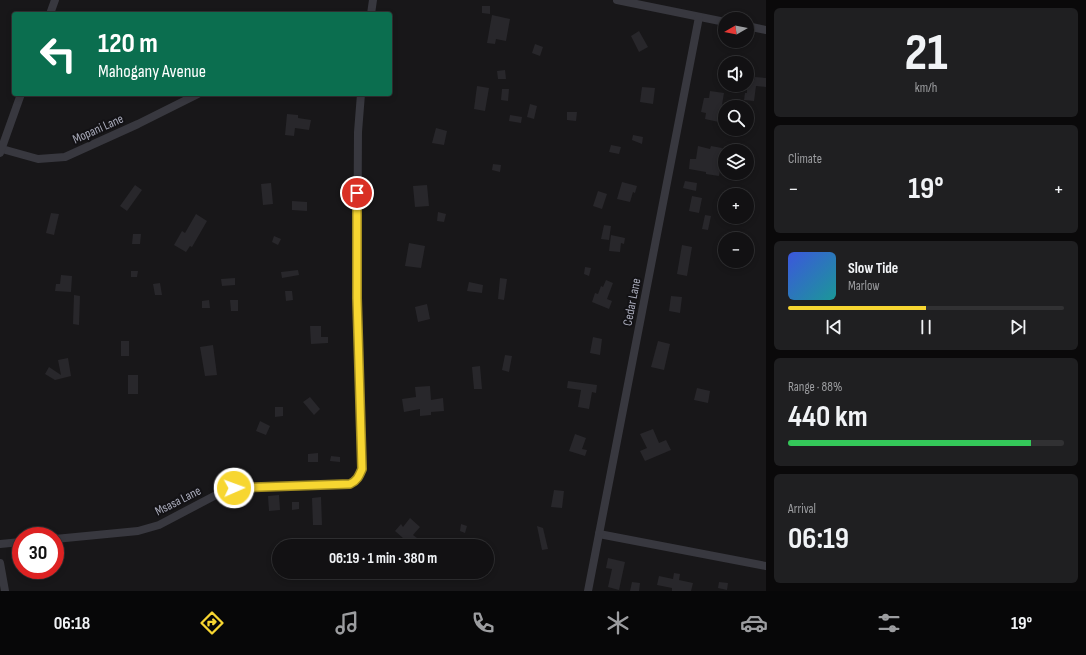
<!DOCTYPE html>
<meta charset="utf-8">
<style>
body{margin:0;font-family:"Sofia Sans Condensed",sans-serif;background:#1f1f21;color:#f1f3f6;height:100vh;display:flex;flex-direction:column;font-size:15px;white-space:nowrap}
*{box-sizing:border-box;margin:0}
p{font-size:13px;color:#9c9da0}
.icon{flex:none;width:22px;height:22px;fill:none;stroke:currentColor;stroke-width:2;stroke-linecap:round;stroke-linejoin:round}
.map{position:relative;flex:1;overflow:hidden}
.side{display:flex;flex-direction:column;gap:8px;padding:8px;background:#0a090a;width:320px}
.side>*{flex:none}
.banner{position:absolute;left:12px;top:12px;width:380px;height:84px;border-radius:4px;box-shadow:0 2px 6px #0003,0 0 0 1px #313133;background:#0b6e4f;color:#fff;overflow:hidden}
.needle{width:26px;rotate:261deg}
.buttons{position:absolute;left:718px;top:12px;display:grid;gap:8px}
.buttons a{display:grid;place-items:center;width:36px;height:36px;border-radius:50%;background:#121113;box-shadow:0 2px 6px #0003,0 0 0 1px #313133;font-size:20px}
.speed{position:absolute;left:12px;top:527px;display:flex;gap:8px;font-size:20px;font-weight:700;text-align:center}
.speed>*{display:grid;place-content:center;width:52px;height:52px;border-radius:50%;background:#121113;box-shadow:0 2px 6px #0003,0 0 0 1px #313133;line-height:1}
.speed .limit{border:6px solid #d22;background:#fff;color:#111}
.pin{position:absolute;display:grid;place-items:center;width:34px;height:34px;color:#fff;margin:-17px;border:2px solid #fff;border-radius:50%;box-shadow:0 1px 4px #0007}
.me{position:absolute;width:44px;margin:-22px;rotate:88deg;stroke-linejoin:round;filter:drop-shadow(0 0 3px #0008)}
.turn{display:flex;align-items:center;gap:14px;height:84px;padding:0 20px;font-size:18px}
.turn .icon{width:52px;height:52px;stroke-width:2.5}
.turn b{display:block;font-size:28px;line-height:34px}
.big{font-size:30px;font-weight:700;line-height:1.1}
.side .card{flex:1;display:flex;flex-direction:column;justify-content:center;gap:6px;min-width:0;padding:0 14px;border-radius:6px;background:#1f1f21}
.side .dial{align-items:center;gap:0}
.dial b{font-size:52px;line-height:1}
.song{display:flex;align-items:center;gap:12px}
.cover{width:48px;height:48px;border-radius:6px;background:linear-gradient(135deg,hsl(230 70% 55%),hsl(180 70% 35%))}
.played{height:4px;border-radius:2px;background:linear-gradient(90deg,#f7d631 50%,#313133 50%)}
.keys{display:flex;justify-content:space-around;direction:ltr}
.heat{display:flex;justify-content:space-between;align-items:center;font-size:22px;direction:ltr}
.charge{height:6px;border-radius:3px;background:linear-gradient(90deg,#34c759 88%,#313133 0)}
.trip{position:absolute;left:272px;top:539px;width:222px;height:40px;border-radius:20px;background:#121113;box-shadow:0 2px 6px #0003,0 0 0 1px #313133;font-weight:700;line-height:40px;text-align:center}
.menu{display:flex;height:64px;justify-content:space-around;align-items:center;background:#070708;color:#9c9da0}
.menu .icon{width:28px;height:28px}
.menu .selected{color:#f7d631}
.menu b{font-size:18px;color:#f1f3f6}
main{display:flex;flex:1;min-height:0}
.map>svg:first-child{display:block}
.building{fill:#28272b}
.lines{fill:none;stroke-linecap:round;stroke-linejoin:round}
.street{stroke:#38383f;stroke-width:8}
.route-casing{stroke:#a18b20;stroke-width:10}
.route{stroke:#f7d631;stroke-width:7}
.labels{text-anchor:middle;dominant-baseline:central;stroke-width:4;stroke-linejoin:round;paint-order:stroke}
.street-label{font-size:13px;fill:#a9abba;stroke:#131215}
</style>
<main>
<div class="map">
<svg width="766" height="591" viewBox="0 0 766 591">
<rect width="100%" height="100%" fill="#181719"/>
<g class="building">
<path d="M 482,6 L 490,6 L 490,14 L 482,13 Z"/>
<path d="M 492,15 L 510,19 L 506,41 L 496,39 L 495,44 L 487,43 Z"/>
<path d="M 639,31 L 648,47 L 639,52 L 631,36 Z"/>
<path d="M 535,44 L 543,47 L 540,56 L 532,53 Z"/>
<path d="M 505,70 L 506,79 L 498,79 L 497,71 Z"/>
<path d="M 755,77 L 766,78 L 766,87 L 756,86 L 754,101 L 744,100 L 745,93 L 747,93 L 747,78 L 754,80 Z"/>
<path d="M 477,86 L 489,88 L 485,111 L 474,109 Z"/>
<path d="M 642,87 L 655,88 L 653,104 L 640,102 Z"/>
<path d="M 502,89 L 509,89 L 508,101 L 501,100 Z"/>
<path d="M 710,91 L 724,93 L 719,122 L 705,119 L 706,113 L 701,112 L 704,98 L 709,98 Z"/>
<path d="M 530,104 L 537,106 L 534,119 L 527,117 Z"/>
<path d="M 567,112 L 577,112 L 576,121 L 567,120 Z"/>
<path d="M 287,114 L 298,115 L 298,118 L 311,120 L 309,130 L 295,128 L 294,136 L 285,135 Z"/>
<path d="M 510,115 L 522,117 L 521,123 L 509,121 Z"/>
<path d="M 436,128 L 447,131 L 444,145 L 432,143 Z"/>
<path d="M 633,135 L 643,137 L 642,144 L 632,140 Z"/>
<path d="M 611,145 L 621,147 L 619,154 L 609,152 Z"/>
<path d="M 698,146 L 710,149 L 711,146 L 722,148 L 720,161 L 725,161 L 725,170 L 720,170 L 719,176 L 706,174 L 706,172 L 689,169 L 690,159 L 696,159 Z"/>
<path d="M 493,164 L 501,165 L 500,172 L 492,170 Z"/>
<path d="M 685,181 L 697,183 L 696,191 L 683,188 Z"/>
<path d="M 622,182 L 637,186 L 635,193 L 633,192 L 630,202 L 617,199 Z"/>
<path d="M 271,183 L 273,204 L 263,205 L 261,184 Z"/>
<path d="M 135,185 L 142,190 L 127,211 L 120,206 Z"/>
<path d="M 427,185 L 429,206 L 415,207 L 413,186 Z"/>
<path d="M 598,191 L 607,194 L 602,209 L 593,206 Z"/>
<path d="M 692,196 L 702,198 L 699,213 L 689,211 Z"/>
<path d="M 292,201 L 307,202 L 307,211 L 292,210 Z"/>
<path d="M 438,212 L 446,214 L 444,222 L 437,221 Z"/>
<path d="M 51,213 L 59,214 L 54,235 L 46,233 Z"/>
<path d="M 196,214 L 207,221 L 192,247 L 190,246 L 186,252 L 174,245 L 182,231 L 185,233 Z"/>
<path d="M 705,215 L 711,216 L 708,230 L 702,229 Z"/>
<path d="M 604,225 L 611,226 L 609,240 L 601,239 Z"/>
<path d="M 133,234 L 141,234 L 140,244 L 132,244 Z"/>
<path d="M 611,235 L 625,238 L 624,244 L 621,243 L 620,252 L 609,251 Z"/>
<path d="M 274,236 L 281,239 L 278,245 L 272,242 Z"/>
<path d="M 409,243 L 425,246 L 421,268 L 405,266 Z"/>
<path d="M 682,245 L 692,247 L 687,276 L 677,274 Z"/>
<path d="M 585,267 L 591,268 L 589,276 L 584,274 Z"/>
<path d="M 298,270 L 299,275 L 282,278 L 281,272 Z"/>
<path d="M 131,271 L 138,271 L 137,277 L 131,277 Z"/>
<path d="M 61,275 L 72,276 L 71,292 L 55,291 L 56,284 L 60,284 Z"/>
<path d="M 235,278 L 235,285 L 222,286 L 221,279 Z"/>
<path d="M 500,278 L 507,279 L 504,300 L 498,299 Z"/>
<path d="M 606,280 L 613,283 L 607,299 L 612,301 L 609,309 L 592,302 L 595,293 L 598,294 L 601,286 L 603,287 Z"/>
<path d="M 469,282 L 483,285 L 482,293 L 467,291 Z"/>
<path d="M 160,283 L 162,295 L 155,295 L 153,284 Z"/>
<path d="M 285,291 L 292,291 L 293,300 L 286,301 Z"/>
<path d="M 74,295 L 80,296 L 79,325 L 73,324 Z"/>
<path d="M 671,296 L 682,297 L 680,313 L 669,311 Z"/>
<path d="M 209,300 L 210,308 L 202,308 L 202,301 Z"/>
<path d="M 230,300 L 238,300 L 238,311 L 231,311 Z"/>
<path d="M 427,304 L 430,319 L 418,322 L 415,307 Z"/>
<path d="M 310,326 L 321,326 L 321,337 L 328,337 L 328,343 L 311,344 Z"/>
<path d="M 593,337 L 602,339 L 600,355 L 590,353 Z"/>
<rect x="121" y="341" width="8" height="15"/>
<path d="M 658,341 L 670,344 L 664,370 L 651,367 Z"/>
<path d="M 213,345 L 217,375 L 205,376 L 200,347 Z"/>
<path d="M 505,355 L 512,356 L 509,372 L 502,370 Z"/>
<path d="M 68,358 L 71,376 L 55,380 L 45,374 L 49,367 L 61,375 L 58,360 Z"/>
<path d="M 480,366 L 482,389 L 474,389 L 472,367 Z"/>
<rect x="128" y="375" width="10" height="19"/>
<path d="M 568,381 L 597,385 L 596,393 L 592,392 L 589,409 L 578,407 L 581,390 L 567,388 Z"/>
<path d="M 430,386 L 431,400 L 443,398 L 444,411 L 431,412 L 431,415 L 420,416 L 420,409 L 404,412 L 402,399 L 416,397 L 415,387 Z"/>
<path d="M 697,388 L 710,391 L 708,403 L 694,400 Z"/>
<path d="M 310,397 L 320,409 L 314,415 L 303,402 Z"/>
<path d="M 275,407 L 283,407 L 283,416 L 275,417 Z"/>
<path d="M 260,421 L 270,426 L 266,435 L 256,431 Z"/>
<path d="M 653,429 L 659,443 L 666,440 L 671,450 L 645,461 L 640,451 L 647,448 L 640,434 Z"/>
<path d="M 575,434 L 586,438 L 582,449 L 587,450 L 585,456 L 569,451 Z"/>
<path d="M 318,453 L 318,462 L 308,462 L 308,454 Z"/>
<path d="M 331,456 L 340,457 L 340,462 L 330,461 Z"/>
<path d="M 554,490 L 564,491 L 562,508 L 551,507 Z"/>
<path d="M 279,495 L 280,510 L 269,511 L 268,496 Z"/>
<path d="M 321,497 L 322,525 L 313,525 L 312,498 Z"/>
<path d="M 292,502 L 299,502 L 299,509 L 292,510 Z"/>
<path d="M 410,518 L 420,527 L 413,535 L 417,538 L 411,545 L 395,531 L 401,524 L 403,527 Z"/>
<path d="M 461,524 L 467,526 L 465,533 L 460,531 Z"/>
<path d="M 537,526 L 543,528 L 548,549 L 542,550 Z"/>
<path d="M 608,558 L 625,562 L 619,590 L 608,587 L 612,569 L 606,568 Z"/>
<path d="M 674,573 L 680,574 L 679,580 L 693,583 L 691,591 L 672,591 L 672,588 L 657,585 L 659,576 L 673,579 Z"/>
<path d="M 632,582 L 640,583 L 639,591 L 630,591 Z"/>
<path d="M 719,582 L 728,583 L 727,590 L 718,588 Z"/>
</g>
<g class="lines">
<g class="street">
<path d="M 617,0 L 725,22"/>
<path d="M 50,14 L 55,0"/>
<path d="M 371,14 L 373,0"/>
<path d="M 747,26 L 766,30"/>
<path d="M 2,149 L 38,159 L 65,157 L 138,124 L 198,94"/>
<path d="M 0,153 L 21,94"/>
<path d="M 599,534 L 766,566"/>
<path d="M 55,539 L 138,531 L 159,525 L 216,495 L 234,488 L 350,484 L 357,479 L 362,469 L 357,298 L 358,132 L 361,94"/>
<path d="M 0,544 L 21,542"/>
<path d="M 0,563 L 5,591"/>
<path d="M 588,591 L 699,17"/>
</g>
</g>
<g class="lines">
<g class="route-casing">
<path id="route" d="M 234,488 L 350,484 C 357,481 359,476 362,469 L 357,298 L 357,193"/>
</g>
<use href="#route" class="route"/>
</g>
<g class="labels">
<g class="street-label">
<text transform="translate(98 129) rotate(-24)">Mopani Lane</text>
<text transform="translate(632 302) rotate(-79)">Cedar Lane</text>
<text transform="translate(178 501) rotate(-27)">Msasa Lane</text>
</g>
</g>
</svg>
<div class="buttons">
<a><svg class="needle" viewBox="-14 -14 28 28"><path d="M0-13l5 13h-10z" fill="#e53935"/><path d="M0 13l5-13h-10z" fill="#9c9da0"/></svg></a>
<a><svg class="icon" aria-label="sound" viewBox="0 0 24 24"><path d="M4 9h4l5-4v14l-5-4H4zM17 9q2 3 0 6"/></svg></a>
<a><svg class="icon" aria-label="search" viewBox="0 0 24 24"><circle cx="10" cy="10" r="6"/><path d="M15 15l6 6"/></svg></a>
<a><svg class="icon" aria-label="layers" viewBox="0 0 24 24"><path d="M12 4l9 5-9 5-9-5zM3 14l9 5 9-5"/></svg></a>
<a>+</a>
<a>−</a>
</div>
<div class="speed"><div class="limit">30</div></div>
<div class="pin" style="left:357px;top:193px;background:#d93025"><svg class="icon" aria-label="arrive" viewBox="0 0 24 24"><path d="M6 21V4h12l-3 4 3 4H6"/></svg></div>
<svg class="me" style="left:234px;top:488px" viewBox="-20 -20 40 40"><circle r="17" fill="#f7d631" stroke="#fff" stroke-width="3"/><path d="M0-11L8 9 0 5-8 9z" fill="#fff"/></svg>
<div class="trip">06:19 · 1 min · 380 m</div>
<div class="banner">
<div class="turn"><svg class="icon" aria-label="left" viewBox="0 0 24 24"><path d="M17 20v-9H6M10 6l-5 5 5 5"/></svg><div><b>120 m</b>Mahogany Avenue</div></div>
</div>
</div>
<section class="side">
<div class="card dial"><b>21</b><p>km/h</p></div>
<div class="card"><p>Climate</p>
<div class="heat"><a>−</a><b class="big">19°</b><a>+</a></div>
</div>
<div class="card">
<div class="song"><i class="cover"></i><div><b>Slow Tide</b><p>Marlow</p></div></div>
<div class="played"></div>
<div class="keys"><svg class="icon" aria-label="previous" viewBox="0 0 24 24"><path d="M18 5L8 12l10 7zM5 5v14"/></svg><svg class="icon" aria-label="pause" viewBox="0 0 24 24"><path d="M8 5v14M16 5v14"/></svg><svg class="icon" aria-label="next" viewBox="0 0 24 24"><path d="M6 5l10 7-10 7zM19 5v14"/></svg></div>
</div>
<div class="card"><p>Range · 88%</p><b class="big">440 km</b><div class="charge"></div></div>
<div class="card"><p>Arrival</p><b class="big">06:19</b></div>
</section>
</main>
<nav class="menu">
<b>06:18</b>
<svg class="icon selected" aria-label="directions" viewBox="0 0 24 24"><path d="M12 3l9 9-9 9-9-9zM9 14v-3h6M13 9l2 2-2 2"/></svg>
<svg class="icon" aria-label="music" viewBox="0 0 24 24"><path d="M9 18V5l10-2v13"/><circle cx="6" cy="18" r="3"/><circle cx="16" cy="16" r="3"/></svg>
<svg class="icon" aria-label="phone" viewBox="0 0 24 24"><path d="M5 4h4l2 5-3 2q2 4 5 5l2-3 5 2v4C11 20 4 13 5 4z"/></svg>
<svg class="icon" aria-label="climate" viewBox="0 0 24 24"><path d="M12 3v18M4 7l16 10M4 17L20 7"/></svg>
<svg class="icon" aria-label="car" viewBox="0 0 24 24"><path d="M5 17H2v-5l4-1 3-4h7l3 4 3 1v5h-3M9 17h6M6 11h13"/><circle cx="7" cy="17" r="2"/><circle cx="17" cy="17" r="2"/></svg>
<svg class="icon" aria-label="filters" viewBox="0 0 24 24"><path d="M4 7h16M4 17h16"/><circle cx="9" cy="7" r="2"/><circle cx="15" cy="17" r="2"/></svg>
<b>19°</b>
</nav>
